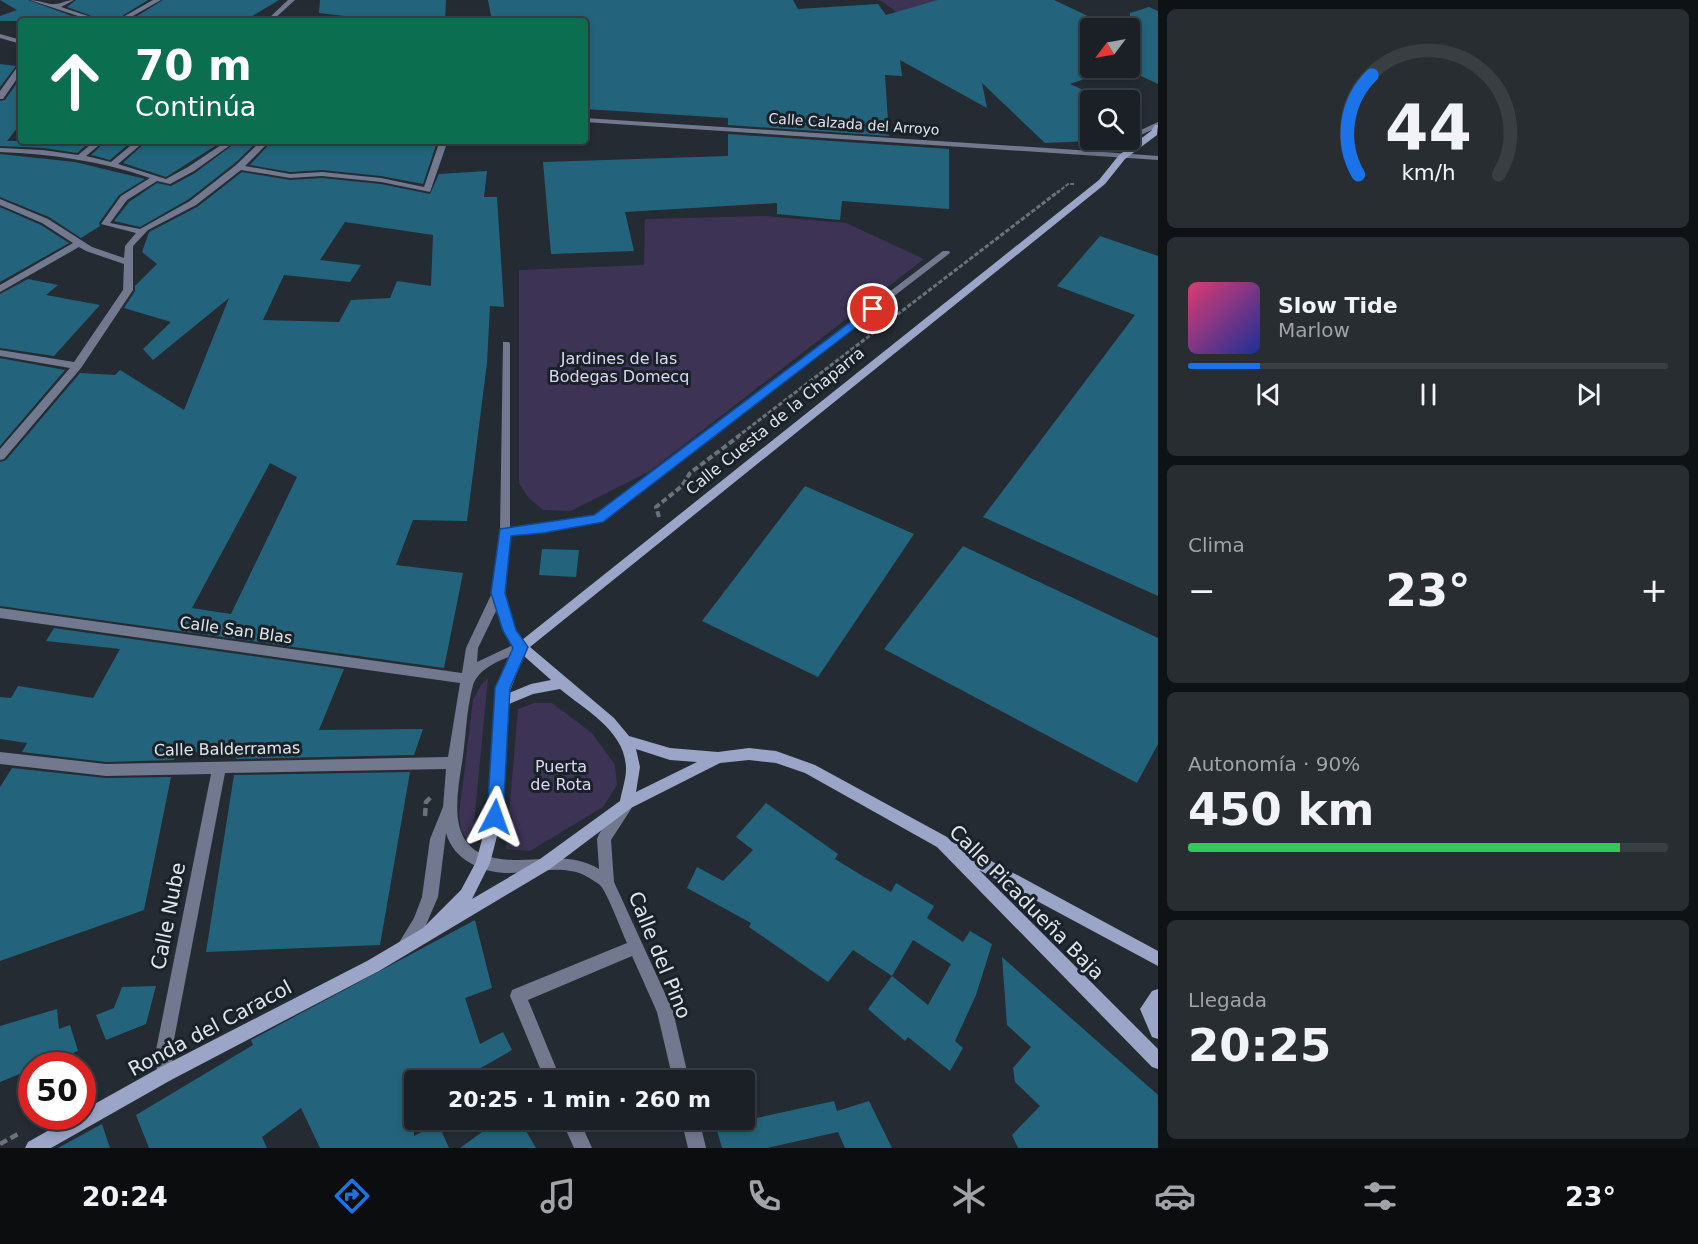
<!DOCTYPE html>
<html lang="es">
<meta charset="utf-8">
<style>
body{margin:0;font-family:"DejaVu Sans",sans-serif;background:#282d32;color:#f1f3f6;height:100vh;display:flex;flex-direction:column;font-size:22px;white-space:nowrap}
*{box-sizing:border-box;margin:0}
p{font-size:20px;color:#a0a3a7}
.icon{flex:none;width:33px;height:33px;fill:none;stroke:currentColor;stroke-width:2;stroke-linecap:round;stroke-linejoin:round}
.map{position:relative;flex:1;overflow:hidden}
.side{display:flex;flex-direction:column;gap:9px;padding:9px;background:#0f1215;width:540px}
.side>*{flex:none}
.guide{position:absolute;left:18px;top:18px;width:570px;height:126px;border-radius:6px;box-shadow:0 3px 9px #0003,0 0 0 2px #393e43;background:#0b6e4f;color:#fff;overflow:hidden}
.needle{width:39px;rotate:238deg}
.controls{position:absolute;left:1080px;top:18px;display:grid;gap:12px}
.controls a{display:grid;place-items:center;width:60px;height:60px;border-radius:6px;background:#1b2026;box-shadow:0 3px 9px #0003,0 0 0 2px #393e43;font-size:30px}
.speed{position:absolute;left:18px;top:1052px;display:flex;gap:12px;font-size:30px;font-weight:700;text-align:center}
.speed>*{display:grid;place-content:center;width:78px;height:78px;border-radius:50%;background:#1b2026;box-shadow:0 3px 9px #0003,0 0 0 2px #393e43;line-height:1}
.speed .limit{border:9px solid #d22;background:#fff;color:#111}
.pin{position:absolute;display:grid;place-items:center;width:51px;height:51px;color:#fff;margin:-26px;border:3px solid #fff;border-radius:50%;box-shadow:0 2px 6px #0007}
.me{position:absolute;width:66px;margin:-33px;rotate:4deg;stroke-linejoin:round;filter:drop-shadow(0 0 4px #0008)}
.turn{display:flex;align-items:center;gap:21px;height:126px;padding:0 18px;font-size:27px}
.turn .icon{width:78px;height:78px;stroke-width:2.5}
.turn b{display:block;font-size:42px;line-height:51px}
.big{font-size:45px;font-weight:700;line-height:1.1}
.side .card{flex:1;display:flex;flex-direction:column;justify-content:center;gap:9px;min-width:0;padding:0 21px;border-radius:9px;background:#282d32}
.side .dial{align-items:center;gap:0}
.dial svg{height:156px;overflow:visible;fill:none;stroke:#393e43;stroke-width:7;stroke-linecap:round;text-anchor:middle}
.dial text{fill:#f1f3f6;stroke:none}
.song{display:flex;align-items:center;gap:18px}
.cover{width:72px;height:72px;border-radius:9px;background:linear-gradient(135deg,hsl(340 70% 55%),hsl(230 70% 35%))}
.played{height:6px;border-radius:3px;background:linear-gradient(90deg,#1a73e8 15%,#393e43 15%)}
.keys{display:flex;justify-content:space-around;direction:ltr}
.heat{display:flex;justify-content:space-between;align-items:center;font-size:33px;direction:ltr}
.charge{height:9px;border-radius:4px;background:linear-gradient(90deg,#34c759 90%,#393e43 0)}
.trip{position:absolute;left:404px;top:1070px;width:351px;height:60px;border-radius:6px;background:#1b2026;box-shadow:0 3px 9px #0003,0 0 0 2px #393e43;font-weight:700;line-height:60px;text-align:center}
.tab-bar{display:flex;height:96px;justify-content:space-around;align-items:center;background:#0b0d0f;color:#a0a3a7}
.tab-bar .icon{width:42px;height:42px}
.tab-bar .active{color:#1a73e8}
.tab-bar b{font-size:27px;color:#f1f3f6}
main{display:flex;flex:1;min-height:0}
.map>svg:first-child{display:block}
.green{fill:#3c3355}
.building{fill:#23647c;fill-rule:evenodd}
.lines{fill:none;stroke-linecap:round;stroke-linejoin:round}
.path-far3{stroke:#6c7279;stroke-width:2;stroke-dasharray:4 1.5;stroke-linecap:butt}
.path-far2{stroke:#6c7279;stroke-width:3;stroke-dasharray:4.5 2;stroke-linecap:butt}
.path-far1{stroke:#6c7279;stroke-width:4;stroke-dasharray:6 3;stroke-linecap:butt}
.path{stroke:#6c7279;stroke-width:4.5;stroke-dasharray:8 4;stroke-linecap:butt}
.lane{fill:#72798e;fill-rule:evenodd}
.street{fill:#72798e;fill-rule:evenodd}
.secondary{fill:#9ba5c7;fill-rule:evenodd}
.route{fill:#1a73e8;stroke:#114b97;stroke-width:1.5}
.labels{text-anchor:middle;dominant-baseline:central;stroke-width:6;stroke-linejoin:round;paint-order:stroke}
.far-street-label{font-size:14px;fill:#e0e5ea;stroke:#1a2229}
.park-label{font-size:16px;fill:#dcd6f4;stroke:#1a2229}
.street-label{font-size:16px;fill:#e0e5ea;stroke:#1a2229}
.near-street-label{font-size:20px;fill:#e0e5ea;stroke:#1a2229}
</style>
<main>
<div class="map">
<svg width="1158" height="1148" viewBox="0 0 1158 1148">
<rect width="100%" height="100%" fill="#242b33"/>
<g class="green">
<path d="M 876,0 L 940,0 L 902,16 L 881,1 Z"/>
<path d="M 765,216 L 846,223 L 924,259 L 650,471 L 571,511 L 543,510 L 529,498 L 519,483 L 519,270 L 644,265 L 645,219 Z"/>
<path d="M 488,678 L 473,834 L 471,842 L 469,843 L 461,830 L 459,814 L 473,700 L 481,685 Z"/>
<path d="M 534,703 L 552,703 L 592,733 L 615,765 L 617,785 L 603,807 L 530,851 L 506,849 L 518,709 Z"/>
</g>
<g class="building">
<path d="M 0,0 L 28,0 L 86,21 L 0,21 L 0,16 L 17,10 Z"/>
<path d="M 76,0 L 148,0 L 114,21 L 105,21 L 67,7 Z"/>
<path d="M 163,0 L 279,0 L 244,21 L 129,21 Z"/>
<path d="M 320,0 L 446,0 L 445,21 L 387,21 L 319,13 Z"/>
<path d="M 488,0 L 793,0 L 798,9 L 878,4 L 886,15 L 938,0 L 1054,0 L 1090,17 L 1090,77 L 1070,84 L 1090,93 L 1090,141 L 1045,143 L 982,83 L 987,108 L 900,60 L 902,76 L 885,75 L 889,136 L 728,125 L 728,118 L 585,109 L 585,21 L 492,21 Z"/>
<path d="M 1149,7 L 1158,11 L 1158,84 L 1130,71 L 1130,13 Z"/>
<path d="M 0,64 L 16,66 L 0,87 Z"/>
<path d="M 21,77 L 21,123 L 7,141 L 91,141 L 77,153 L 43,148 L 0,146 L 0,101 L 5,100 Z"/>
<path d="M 728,134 L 949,149 L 949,209 L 842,201 L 840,220 L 777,214 L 777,203 L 625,212 L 634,251 L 551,254 L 543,162 L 728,156 Z"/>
<path d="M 106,141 L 132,141 L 110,160 L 91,155 Z"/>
<path d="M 147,141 L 223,141 L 166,177 L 123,163 Z"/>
<path d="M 238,141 L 258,141 L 235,163 L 189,199 L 140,227 L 114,221 L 129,202 L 157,183 L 171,186 L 195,173 Z"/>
<path d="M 272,141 L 413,141 L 436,145 L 423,184 L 381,176 L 322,170 L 290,172 L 250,165 Z"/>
<path d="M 0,154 L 75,162 L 145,179 L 119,195 L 99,223 L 100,226 L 81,238 L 49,217 L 0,197 Z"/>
<path d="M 487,171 L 484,197 L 497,197 L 504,307 L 490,306 L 487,363 L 467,521 L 413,520 L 396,565 L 463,573 L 444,668 L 0,606 L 0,462 L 6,460 L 80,373 L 115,375 L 120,370 L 184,410 L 229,298 L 153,360 L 143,349 L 171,322 L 124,308 L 135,291 L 135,286 L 157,264 L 142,252 L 149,232 L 197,207 L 242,172 L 290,180 L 322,178 L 381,184 L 430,194 L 439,174 ZM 345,222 L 433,235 L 431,286 L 397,281 L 390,298 L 351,300 L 339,322 L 263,320 L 284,275 L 350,282 L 361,265 L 320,260 ZM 270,463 L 297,477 L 231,614 L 192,608 Z"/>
<path d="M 0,207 L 41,225 L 69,243 L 0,282 Z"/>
<path d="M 1100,236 L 1158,256 L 1158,596 L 983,517 L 1135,315 L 1057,286 Z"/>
<path d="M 28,279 L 58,285 L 46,295 L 100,305 L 54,356 L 0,348 L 0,294 Z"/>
<path d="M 0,358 L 65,370 L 0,446 Z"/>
<path d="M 805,486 L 914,534 L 818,677 L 702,621 Z"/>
<path d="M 963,546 L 1158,638 L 1158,744 L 1137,783 L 884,649 Z"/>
<path d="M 542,549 L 579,550 L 576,577 L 539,575 Z"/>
<path d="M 54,628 L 344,669 L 319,730 L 423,729 L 414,755 L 236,759 L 238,751 L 176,753 L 174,760 L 106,762 L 22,752 L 27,743 L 0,739 L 0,697 L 11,698 L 18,686 L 93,698 L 120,649 L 46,641 Z"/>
<path d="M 12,768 L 106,778 L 171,777 L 144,910 L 0,961 L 0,787 Z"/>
<path d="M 410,772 L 380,945 L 206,952 L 234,775 Z"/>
<path d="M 766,803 L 838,854 L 835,859 L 861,875 L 891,892 L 896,883 L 934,906 L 927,918 L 963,942 L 970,931 L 992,944 L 976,995 L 955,1041 L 963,1048 L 950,1071 L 908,1037 L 905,1041 L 868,1009 L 892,976 L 853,950 L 828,982 L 749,927 L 751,923 L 687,888 L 697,867 L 723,881 L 753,850 L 736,837 ZM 913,940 L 951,964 L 928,1005 L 892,976 Z"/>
<path d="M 475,920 L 492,988 L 465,998 L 480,1044 L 503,1032 L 512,1050 L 460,1080 L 414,1080 L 414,1136 L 438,1123 L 449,1148 L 320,1148 L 301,1108 L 262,1137 L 267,1148 L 149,1148 L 136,1115 L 253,1045 L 251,1040 Z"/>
<path d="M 1002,957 L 1158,1095 L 1158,1148 L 1018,1148 L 1012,1135 L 1040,1106 L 1015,1082 L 1013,1068 L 1031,1047 L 1007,1025 Z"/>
<path d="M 156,986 L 146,1024 L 106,1040 L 96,1015 L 114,1008 L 122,987 Z"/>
<path d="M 57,1009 L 59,1029 L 70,1025 L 78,1051 L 42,1065 L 32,1065 L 32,1069 L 0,1082 L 0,1026 Z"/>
<path d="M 834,1101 L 837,1111 L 869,1101 L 892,1148 L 845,1148 L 838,1132 L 767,1148 L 722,1148 L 716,1127 Z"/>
<path d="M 500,1119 L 519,1119 L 536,1148 L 460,1148 Z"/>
<path d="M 102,1124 L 110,1148 L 58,1148 Z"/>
</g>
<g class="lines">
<path class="path-far3" d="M 1057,193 L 1068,184 L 1074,184"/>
<path class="path-far2" d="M 737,437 L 1059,191"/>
<path class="path-far1" d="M 659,517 L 656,507 L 682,486 L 690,473 L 739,436"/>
<g class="path">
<path d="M 425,816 L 426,802 L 432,796"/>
<path d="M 0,1144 L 18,1134"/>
</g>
<path class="lane" d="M 943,251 L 949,251 L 950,253 L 602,521 L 543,533 L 510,535 L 503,593 L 502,596 L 494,596 L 493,593 L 500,532 L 503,342 L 509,342 L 510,344 L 510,528 L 543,525 L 595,516 Z"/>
<g class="street">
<path d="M 30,0 C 38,0 49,5 55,4 C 61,4 66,0 74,0 L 61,7 L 103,21 L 93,21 Z"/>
<path d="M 153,0 L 161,0 L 124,21 L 116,21 Z"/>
<path d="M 288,0 L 295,0 L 273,20 L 269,20 L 269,18 Z"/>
<path d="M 0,34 L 21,40 L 21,44 L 0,38 Z"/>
<path d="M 18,66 L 21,66 L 21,73 L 3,99 L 0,99 L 0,91 Z"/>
<path d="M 585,118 L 1092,151 L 1121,140 L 1130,140 L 1130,135 L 1158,122 L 1158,127 L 1104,152 L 1158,156 L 1158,160 L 585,122 Z"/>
<path d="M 95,141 L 104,141 L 86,156 L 111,162 L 136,141 L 145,141 L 118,164 L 166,179 L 188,167 L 227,141 L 236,141 L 194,171 L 170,184 L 157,181 L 127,200 L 110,223 L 140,229 L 190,201 L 236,165 L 261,141 L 270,141 L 245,166 L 290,174 L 322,172 L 381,178 L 424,187 L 438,146 L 442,144 L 446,146 L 430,192 L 381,182 L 322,176 L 290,178 L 241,170 L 196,205 L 148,230 L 133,246 L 133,290 L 81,368 L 4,459 L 0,460 L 0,449 L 70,368 L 0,356 L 0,350 L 74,362 L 123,290 L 124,264 L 86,251 L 79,247 L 0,292 L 0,285 L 73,243 L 42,223 L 0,205 L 0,199 L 48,219 L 92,247 L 124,258 L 125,246 L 136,233 L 101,224 L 121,196 L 150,178 C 101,161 51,154 0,152 L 0,148 L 43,150 L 78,155 Z"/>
<path d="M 498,588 L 502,590 L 504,593 L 516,630 L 527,647 L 525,650 C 507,658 480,665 473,685 C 466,711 466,738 462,763 C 454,811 448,859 513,860 C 544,861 570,852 599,869 L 597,839 L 599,834 L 621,801 L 626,799 L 631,801 L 633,805 L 631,809 L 611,840 L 614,882 L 673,1011 L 689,1080 L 673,1080 L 657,1012 L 632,956 L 528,1000 L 561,1080 L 545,1080 L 510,996 L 512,990 L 627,943 C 622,932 607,892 600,885 C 593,880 584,874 576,872 C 541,863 508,884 472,864 C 459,857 450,847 446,833 L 438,897 L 425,927 L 410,951 L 405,953 L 400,951 L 397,946 L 414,918 L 422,897 L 430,839 L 443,807 L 446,769 L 225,773 L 172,1050 L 173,1074 L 171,1080 L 165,1082 L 159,1080 L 157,1074 L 156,1050 L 211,774 L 106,776 L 0,764 L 0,752 L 106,764 L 448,757 L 460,683 L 0,618 L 0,608 L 462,673 L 466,648 L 492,593 L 494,590 ZM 497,609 L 504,631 L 513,645 L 477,662 L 478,648 Z"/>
<path d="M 561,1119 L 579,1119 L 592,1148 L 574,1148 Z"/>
<path d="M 681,1119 L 699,1119 L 706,1148 L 688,1148 Z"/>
</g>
<g class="secondary">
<path d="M 1155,125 L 1158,125 L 1157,135 L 1125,159 L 1105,184 L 530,647 L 614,718 L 629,736 L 670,748 L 718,752 L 749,748 L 776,751 L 815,765 L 947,837 L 952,842 L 958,843 L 1158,951 L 1158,966 L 979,870 L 1158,1049 L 1158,1069 L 1152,1067 L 937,847 L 805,773 L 776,763 L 749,760 L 720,763 L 631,808 L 550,869 L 379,971 L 171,1080 L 51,1148 L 25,1148 L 28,1142 L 74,1116 L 82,1116 L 82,1111 L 159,1068 L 367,961 L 423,928 L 461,890 L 476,862 L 488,817 L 496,688 L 517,644 L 1099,180 L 1119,155 L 1151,131 ZM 524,656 L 551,680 L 531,684 L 509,693 ZM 560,689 C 585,710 626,731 626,769 C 626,779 622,790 620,801 L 540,859 L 472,899 L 490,863 L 502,817 L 509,704 L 533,694 ZM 636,749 L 670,760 L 697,762 L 636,792 L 640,767 Z"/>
<path d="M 1158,989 L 1158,1039 L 1152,1037 L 1140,1009 L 1152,991 Z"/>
</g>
</g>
<path class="route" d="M 873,305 L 877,306 L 877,311 L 603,522 L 543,533 L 511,536 L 505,593 L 516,630 L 528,647 L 510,688 L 503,817 L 500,822 L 495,824 L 489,822 L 487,817 L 495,688 L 513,648 L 503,631 L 491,593 L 500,529 L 594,515 Z"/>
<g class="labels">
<g class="far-street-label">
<text transform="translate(854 124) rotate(4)">Calle Calzada del Arroyo</text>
</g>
<g class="park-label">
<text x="619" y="358">Jardines de las<tspan x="619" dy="18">Bodegas Domecq</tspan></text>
<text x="561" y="766">Puerta<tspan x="561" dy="18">de Rota</tspan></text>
</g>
<g class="street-label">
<text transform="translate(775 421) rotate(-39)">Calle Cuesta de la Chaparra</text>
<text transform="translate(236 630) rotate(8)">Calle San Blas</text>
<text transform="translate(227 749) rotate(-1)">Calle Balderramas</text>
</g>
<g class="near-street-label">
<text transform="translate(1027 902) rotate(45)">Calle Picadueña Baja</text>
<text transform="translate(168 916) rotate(-79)">Calle Nube</text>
<text transform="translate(660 955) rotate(68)">Calle del Pino</text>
<text transform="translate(210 1028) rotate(-28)">Ronda del Caracol</text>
</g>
</g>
</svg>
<div class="controls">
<a><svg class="needle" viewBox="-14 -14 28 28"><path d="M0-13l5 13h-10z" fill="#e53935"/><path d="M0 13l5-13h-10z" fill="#a0a3a7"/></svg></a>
<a><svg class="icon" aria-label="search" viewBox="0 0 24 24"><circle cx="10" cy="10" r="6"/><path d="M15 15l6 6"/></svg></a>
</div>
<div class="speed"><div class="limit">50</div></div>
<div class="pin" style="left:873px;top:309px;background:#d93025"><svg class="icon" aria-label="arrive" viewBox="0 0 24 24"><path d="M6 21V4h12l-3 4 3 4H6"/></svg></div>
<svg class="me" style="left:495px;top:817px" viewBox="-20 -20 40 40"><path d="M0-17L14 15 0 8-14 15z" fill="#1a73e8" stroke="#fff" stroke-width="4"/></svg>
<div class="trip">20:25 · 1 min · 260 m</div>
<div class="guide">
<div class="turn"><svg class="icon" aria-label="ahead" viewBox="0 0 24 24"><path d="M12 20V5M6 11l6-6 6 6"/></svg><div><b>70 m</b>Continúa</div></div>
</div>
</div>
<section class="side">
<div class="card dial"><svg viewBox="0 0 100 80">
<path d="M14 69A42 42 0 1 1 86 69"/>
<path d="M14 69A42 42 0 0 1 21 18" stroke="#1a73e8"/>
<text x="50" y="56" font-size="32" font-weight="700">44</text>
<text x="50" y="72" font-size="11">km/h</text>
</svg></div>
<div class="card">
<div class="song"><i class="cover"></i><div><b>Slow Tide</b><p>Marlow</p></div></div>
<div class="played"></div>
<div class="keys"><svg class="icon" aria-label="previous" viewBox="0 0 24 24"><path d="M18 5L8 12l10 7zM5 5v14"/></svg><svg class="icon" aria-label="pause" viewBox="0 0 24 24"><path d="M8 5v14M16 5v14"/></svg><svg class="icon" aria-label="next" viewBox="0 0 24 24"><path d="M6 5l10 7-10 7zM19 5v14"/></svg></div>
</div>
<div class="card"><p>Clima</p>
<div class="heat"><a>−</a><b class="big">23°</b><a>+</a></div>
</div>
<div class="card"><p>Autonomía · 90%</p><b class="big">450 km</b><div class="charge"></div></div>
<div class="card"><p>Llegada</p><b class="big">20:25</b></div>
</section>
</main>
<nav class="tab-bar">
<b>20:24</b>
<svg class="icon active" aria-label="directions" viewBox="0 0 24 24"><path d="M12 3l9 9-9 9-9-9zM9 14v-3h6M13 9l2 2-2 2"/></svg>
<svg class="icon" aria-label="music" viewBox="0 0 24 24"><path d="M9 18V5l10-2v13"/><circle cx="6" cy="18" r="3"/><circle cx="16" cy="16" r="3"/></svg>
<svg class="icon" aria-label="phone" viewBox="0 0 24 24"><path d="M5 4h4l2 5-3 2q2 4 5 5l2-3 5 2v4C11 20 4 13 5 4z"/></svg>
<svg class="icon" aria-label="climate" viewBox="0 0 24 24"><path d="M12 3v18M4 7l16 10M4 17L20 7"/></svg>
<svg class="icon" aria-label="car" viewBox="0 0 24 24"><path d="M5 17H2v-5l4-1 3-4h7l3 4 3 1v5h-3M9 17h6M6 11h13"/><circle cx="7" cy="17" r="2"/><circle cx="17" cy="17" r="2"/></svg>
<svg class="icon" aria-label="filters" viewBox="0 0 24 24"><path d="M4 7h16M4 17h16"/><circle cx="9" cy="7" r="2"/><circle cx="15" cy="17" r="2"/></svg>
<b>23°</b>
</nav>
